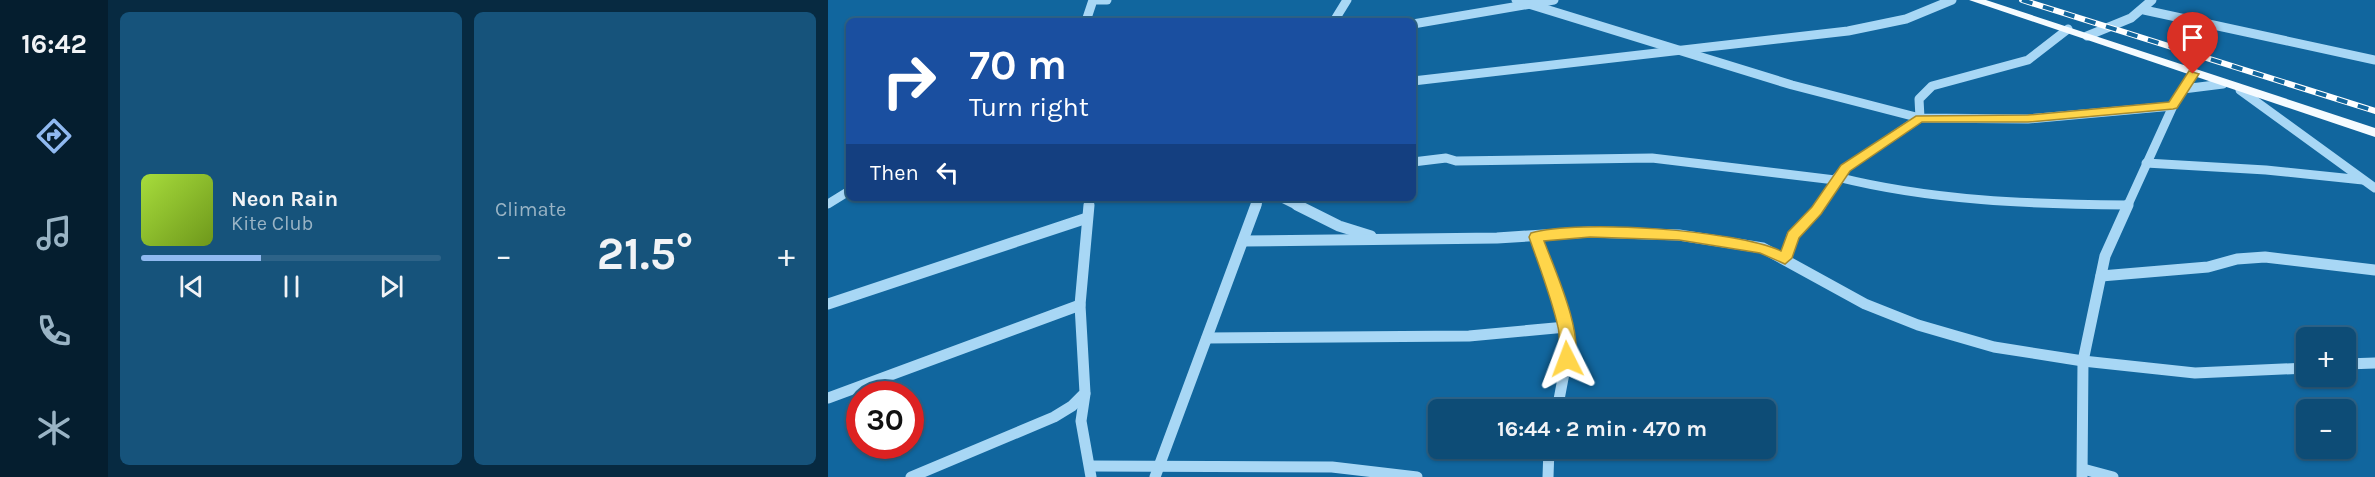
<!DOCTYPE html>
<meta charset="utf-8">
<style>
body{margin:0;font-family:Karla,sans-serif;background:#16537b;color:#f1f3f6;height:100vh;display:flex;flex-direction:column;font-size:22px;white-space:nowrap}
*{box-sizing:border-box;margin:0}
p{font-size:20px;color:#9ab4c5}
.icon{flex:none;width:33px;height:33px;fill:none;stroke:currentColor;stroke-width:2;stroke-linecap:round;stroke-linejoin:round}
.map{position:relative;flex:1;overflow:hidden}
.details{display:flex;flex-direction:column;gap:12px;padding:12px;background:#072a41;width:720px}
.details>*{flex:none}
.guide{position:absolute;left:18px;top:18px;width:570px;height:183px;border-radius:9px;box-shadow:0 2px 4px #0004,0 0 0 2px #2d6388;background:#1a4fa0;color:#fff;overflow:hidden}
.tools{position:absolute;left:1468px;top:327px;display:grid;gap:12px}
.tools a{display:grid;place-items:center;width:60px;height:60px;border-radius:9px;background:#0d4c76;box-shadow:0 2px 4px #0004,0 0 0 2px #2d6388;font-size:30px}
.speed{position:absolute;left:18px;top:381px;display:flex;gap:12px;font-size:30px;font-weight:700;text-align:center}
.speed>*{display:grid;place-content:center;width:78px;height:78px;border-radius:50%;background:#0d4c76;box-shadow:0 2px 4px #0004,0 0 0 2px #2d6388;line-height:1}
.speed .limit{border:9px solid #d22;background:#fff;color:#111}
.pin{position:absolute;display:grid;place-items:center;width:51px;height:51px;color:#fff;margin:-62px -26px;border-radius:50% 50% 50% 0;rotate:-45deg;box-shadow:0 0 6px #0007}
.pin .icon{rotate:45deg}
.me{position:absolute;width:66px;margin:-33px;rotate:357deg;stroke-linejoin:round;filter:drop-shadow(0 0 4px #0008)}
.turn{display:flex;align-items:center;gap:21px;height:126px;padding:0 24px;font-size:27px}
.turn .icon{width:78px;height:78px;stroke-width:2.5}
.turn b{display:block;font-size:42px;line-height:51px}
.then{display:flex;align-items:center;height:57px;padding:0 24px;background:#0003;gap:12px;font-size:22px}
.big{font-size:45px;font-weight:700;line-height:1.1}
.details .card{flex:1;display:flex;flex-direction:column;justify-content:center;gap:9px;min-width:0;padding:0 21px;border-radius:9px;background:#16537b}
.song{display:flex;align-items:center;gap:18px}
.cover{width:72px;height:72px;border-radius:9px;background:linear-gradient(135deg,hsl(80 70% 55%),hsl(80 70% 35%))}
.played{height:6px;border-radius:3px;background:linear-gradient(90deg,#90b9f0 40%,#2d6388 40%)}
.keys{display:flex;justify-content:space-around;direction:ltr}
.heat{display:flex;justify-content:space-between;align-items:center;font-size:33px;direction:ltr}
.details .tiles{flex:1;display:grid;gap:12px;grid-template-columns:repeat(2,1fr)}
.trip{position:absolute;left:600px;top:399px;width:348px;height:60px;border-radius:9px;background:#0d4c76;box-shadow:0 2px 4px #0004,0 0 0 2px #2d6388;font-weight:700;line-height:60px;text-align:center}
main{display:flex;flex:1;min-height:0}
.dock{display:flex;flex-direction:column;width:108px;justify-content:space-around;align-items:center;background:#051e2f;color:#9ab4c5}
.dock .icon{width:42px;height:42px}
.dock .selected{color:#90b9f0}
.dock b{font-size:27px;color:#f1f3f6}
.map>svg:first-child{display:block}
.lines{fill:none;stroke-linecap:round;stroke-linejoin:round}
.minor-far1{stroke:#a8d7f5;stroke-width:9}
.minor{stroke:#a8d7f5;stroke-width:11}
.major{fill:#f5fbff;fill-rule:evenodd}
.rail-casing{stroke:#fff;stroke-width:6}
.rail{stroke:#11669e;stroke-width:4;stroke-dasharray:11;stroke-linecap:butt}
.route{fill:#ffd54a;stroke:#a68a30;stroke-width:1.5}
</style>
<main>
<nav class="dock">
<b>16:42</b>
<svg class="icon selected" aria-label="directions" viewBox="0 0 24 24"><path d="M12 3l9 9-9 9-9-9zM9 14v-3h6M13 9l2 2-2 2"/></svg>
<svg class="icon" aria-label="music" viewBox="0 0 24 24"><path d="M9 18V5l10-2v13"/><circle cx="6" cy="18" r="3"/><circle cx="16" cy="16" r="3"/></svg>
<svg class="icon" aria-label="phone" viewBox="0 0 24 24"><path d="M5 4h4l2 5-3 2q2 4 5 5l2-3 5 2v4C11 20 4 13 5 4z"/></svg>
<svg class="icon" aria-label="climate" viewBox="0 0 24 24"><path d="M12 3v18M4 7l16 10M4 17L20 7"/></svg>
</nav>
<section class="details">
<div class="tiles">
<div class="card">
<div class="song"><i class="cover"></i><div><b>Neon Rain</b><p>Kite Club</p></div></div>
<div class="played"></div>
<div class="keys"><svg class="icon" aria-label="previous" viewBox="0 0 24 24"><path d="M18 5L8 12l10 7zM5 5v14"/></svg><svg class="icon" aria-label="pause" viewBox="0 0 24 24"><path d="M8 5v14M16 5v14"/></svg><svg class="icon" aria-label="next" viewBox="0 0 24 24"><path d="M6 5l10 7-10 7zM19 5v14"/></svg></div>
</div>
<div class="card"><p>Climate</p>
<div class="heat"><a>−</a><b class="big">21.5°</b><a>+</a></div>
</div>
</div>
</section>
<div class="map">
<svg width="1547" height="477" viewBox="0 0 1547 477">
<rect width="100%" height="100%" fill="#11669e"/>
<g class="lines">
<g class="minor-far1">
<path d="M 269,0 L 279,0"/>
<path d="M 688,0 L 964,85 L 1092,118 L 1200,119 L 1345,106"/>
<path d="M 1316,10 L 1547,60"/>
<path d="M 258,21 L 265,0"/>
<path d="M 506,21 L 519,0"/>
<path d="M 585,24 L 726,0"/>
<path d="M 1259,36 L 1303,18 L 1324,0"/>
<path d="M 585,81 L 1020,31 L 1078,19 L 1124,0"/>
<path d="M 1355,89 L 1395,84"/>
<path d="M 1412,90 L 1547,188"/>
<path d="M 585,162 L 618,158 L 628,161 L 824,158 L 1007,180"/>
<path d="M 1318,163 L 1438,170 L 1535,180"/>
<path d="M 1009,177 C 1105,201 1201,204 1299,205"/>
<path d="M 454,198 L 472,207"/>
<path d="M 0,204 L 21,191"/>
<path d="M 261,207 L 262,198"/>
<path d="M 428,207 L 431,198"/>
<path d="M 992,207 L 1018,168 L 1092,118 L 1091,99 L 1104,86 L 1200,60 L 1240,29"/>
<path d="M 1299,207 L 1345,106 L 1365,74"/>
</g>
<g class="minor">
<path d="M 469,205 L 511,226 L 543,236"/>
<path d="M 708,236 L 738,327 L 741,347 L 729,410"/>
<path d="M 415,241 L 669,238 L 762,232 L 851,235 L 935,248 L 1037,304 L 1090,325 L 1166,347 L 1255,361 L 1367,373 L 1479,368"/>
<path d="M 957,258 L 964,236 L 993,205"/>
<path d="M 1273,276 L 1380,267 L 1409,259 L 1437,257 L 1547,270"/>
<path d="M 0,304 L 259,218"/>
<path d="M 379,338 L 641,336 L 738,327"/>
<path d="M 1518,364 L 1547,363"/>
<path d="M 257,394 L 253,421 L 263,477"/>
<path d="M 0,398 L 252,305"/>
<path d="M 262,466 L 504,467 L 589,477"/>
<path d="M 1255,469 L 1285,477"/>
<path d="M 83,477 L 226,417 L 244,406 L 257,393 L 252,305 L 261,205"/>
<path d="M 327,477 L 428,205"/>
<path d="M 720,477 L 721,448"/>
<path d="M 1254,477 L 1255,361 L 1277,256 L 1300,205"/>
</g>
<path class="major" d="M 1141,0 L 1158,0 L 1547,128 L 1547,137 Z"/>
<g class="rail-casing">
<path id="rail" d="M 1194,0 L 1547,111"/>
</g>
<use href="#rail" class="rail"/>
</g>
<path class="route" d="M 1361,71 L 1371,74 L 1349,108 L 1345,109 L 1200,122 L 1094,122 L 1022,171 L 993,214 L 971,238 L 964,258 L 957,264 L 932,253 L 851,240 L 762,237 L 716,241 C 726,268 758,338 745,364 L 734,364 C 729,354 733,338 730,327 C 723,296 711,266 701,237 L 703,233 C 751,219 907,230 953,251 L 960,232 L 984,207 L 1013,165 L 1088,116 L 1200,115 L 1341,102 Z"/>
</svg>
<div class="tools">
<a>+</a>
<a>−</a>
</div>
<div class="speed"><div class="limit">30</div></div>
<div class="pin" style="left:1365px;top:74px;background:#d93025"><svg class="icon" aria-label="arrive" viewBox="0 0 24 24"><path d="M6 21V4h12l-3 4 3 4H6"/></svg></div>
<svg class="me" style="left:739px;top:359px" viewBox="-20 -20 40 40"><path d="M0-17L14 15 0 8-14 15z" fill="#ffd54a" stroke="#fff" stroke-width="4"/></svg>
<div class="trip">16:44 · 2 min · 470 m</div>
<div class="guide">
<div class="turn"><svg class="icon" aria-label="right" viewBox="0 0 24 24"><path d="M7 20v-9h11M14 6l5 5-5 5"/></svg><div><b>70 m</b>Turn right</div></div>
<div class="then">Then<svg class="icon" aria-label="left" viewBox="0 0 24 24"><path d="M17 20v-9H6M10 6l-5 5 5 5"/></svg></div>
</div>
</div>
</main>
